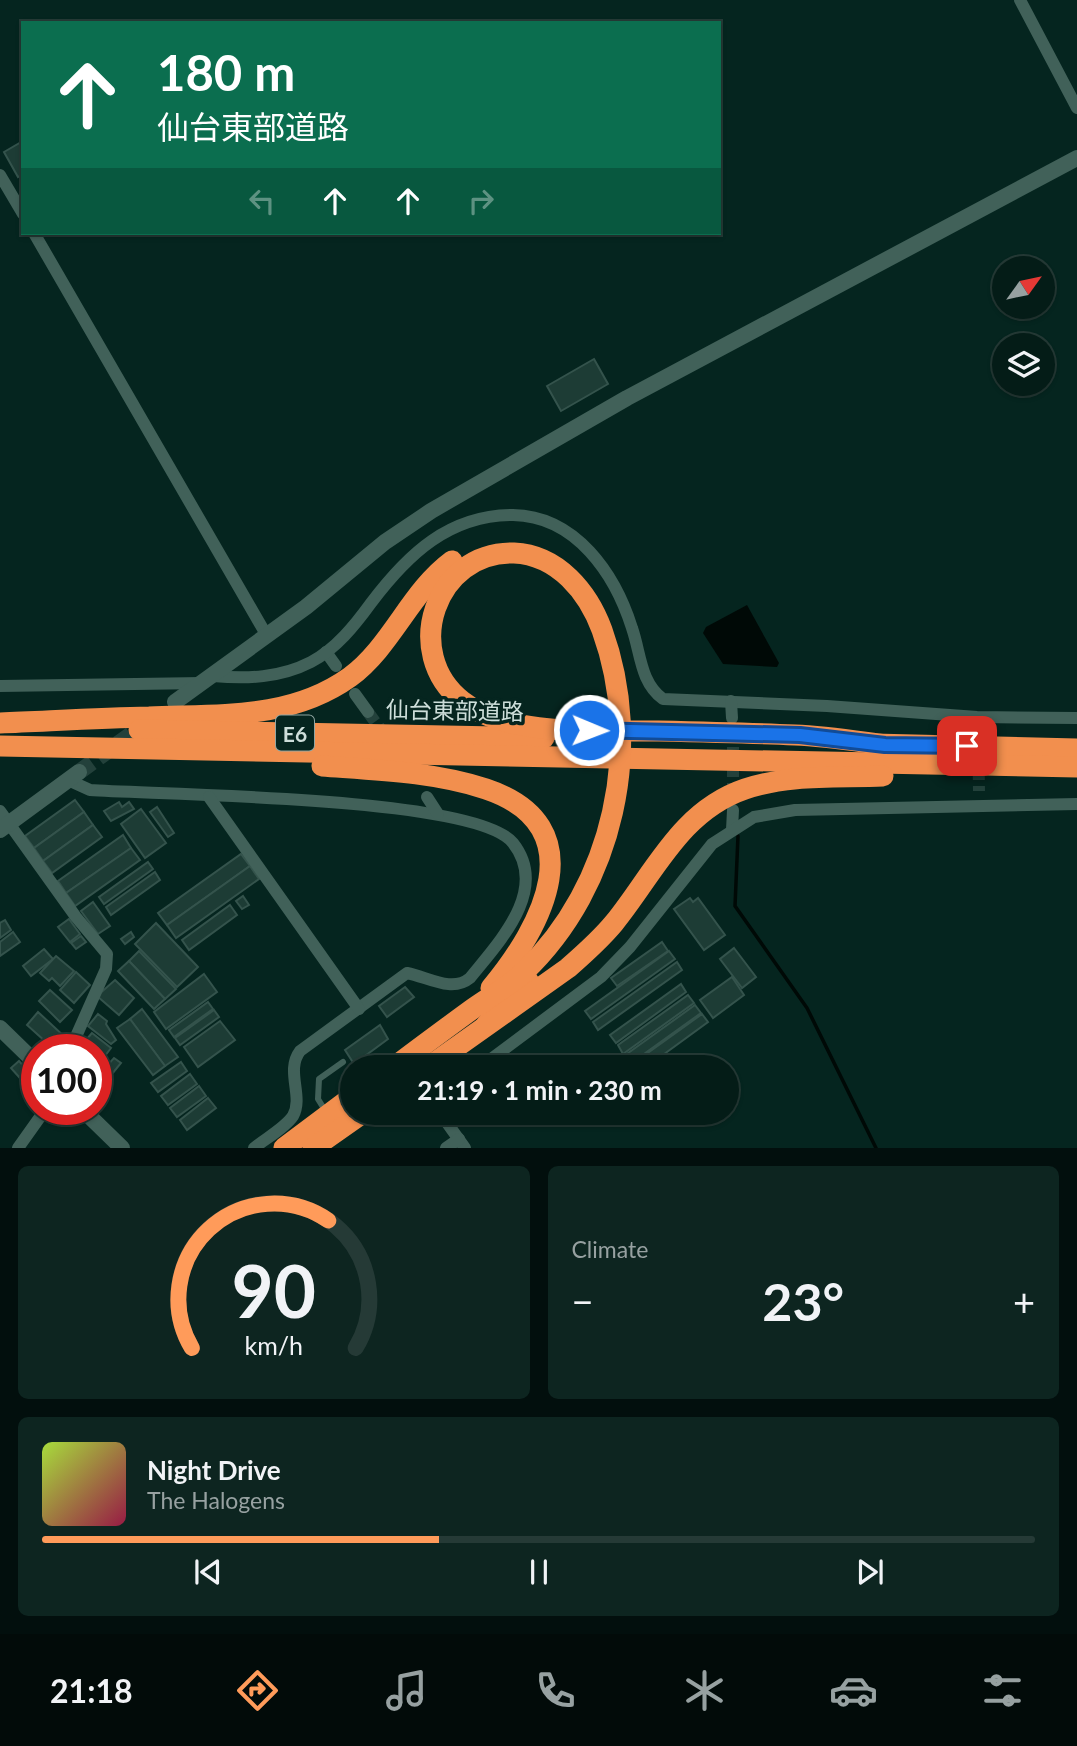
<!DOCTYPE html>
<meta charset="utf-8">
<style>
body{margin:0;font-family:Lato,"Noto Sans JP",sans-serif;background:#0d2520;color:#f1f3f6;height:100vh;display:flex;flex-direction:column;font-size:26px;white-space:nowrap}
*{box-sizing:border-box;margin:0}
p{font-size:23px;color:#97a1a1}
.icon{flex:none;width:38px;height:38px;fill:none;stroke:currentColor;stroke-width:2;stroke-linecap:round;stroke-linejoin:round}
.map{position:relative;height:1148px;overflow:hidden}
.sheet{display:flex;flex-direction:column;gap:18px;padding:18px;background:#020f0d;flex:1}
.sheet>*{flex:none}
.hud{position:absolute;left:21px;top:21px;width:700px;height:214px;border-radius:0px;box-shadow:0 2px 5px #0004,0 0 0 2px #253a36;background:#0b6e4f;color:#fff;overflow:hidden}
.needle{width:46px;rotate:57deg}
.tools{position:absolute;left:992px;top:256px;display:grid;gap:14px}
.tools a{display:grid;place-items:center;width:63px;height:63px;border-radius:50%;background:#041c17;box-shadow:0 2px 5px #0004,0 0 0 2px #253a36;font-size:35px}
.speed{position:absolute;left:21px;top:1034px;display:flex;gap:14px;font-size:35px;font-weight:700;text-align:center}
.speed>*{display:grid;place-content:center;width:91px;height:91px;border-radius:50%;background:#041c17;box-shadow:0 2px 5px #0004,0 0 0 2px #253a36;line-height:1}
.speed .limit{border:10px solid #d22;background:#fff;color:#111}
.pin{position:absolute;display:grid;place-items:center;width:60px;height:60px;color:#fff;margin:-30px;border-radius:14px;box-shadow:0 4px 10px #0006}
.me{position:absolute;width:77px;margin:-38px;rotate:91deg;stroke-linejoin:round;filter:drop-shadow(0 0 5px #0008)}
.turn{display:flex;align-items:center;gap:24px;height:147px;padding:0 21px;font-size:32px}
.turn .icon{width:91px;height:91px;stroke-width:2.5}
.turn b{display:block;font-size:49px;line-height:60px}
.lanes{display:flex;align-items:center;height:66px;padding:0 21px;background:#0003;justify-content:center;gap:35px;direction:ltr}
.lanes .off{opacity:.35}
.big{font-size:52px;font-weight:700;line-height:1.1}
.sheet .widget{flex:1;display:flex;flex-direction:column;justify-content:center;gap:10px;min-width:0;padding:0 24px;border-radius:10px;background:#0d2520}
.sheet .dial{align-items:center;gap:0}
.dial svg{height:182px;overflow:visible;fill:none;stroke:#253a36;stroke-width:7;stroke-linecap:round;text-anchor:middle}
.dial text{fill:#f1f3f6;stroke:none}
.song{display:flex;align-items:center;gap:21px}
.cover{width:84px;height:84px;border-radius:10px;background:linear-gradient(135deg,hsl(80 70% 55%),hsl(340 70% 35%))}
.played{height:7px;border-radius:4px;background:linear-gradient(90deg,#ff9b5a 40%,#253a36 40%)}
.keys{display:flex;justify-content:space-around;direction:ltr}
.heat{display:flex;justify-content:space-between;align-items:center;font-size:38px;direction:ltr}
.sheet .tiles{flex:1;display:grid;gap:18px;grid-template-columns:1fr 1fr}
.widget:last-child{grid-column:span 2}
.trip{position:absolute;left:340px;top:1055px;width:399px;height:70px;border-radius:35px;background:#041c17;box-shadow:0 2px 5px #0004,0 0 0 2px #253a36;font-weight:700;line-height:70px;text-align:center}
.dock{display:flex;height:112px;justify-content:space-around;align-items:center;background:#020b09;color:#97a1a1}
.dock .icon{width:49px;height:49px}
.dock .active{color:#ff9b5a}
.dock b{font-size:32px;color:#f1f3f6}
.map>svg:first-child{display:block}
.water{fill:#000906}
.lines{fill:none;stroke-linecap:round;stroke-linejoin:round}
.stream{stroke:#000906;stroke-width:3.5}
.building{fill:#1d3c35;stroke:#34534c;stroke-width:2}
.street-tunnel{stroke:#23413b;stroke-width:12;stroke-dasharray:12 6;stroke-linecap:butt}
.secondary-tunnel{stroke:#23413b;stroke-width:16;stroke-dasharray:16 8;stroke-linecap:butt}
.lane{stroke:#416159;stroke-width:6}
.street{stroke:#416159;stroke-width:12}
.secondary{stroke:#416159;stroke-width:16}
.highway{stroke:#f28f4e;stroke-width:21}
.route-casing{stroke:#114b97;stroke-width:18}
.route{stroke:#1a73e8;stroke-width:12}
.labels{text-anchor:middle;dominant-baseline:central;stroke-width:7;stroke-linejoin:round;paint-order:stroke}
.shield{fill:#05251f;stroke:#91a6a2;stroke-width:2}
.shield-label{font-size:21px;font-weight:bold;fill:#cddeda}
.street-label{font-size:23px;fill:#cddeda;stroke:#05251f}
</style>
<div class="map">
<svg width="1077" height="1148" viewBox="0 0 1077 1148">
<rect width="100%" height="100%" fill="#05251f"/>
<path class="water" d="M 747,605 L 779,663 L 777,667 L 723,664 L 703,633 L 706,627 Z"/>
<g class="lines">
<path class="stream" d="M 738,836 L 735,906 L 807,1008 L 876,1148"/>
</g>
<g class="building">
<path d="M 23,141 L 23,174 L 18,177 L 4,152 Z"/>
<path d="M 594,359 L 608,384 L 561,411 L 547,386 Z"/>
<path d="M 75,800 L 84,812 L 34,848 L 25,836 Z"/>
<path d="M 119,802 L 122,807 L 129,802 L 134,809 L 111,821 L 104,811 Z"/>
<path d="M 157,807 L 174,833 L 168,837 L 150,812 Z"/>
<path d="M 141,809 L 166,843 L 145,858 L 121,824 Z"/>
<path d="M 84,812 L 93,825 L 43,861 L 34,848 Z"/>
<path d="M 93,825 L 102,837 L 52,873 L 43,861 Z"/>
<path d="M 123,835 L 131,848 L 66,893 L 58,881 Z"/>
<path d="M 131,848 L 140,860 L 75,906 L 66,893 Z"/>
<path d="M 241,854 L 250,866 L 167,925 L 158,913 Z"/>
<path d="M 148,862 L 153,869 L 104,904 L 99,897 Z"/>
<path d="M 250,866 L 259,879 L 176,938 L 167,925 Z"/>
<path d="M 155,872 L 160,880 L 111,915 L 106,907 Z"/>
<path d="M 243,896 L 249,905 L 242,909 L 236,901 Z"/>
<path d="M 690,898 L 693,902 L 698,898 L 725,935 L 704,950 L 674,909 Z"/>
<path d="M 93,902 L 110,926 L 98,934 L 81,911 Z"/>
<path d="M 230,905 L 237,915 L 189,950 L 182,940 Z"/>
<path d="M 69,919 L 80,934 L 70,942 L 58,927 Z"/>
<path d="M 5,920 L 11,930 L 0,938 L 0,923 Z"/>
<path d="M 156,923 L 198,967 L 177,987 L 135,944 Z"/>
<path d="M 13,932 L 20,942 L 0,956 L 0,942 Z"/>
<path d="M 131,932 L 134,937 L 125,944 L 121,939 Z"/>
<path d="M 81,936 L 86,942 L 76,949 L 71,943 Z"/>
<path d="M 662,942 L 668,951 L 617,986 L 611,978 Z"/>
<path d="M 734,948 L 756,977 L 742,988 L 720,959 Z"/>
<path d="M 44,949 L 53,959 L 31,976 L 23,966 Z"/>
<path d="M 139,951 L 176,989 L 165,999 L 129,961 Z"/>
<path d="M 669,951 L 675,959 L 591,1019 L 585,1011 Z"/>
<path d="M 56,956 L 74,971 L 60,986 L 52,978 L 49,981 L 40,973 Z"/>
<path d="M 129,961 L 165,999 L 154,1009 L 118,971 Z"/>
<path d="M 677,962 L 682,970 L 598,1030 L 593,1022 Z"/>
<path d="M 76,972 L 90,985 L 74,1003 L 60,990 Z"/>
<path d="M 204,974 L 217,992 L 166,1029 L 154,1012 Z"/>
<path d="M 732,977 L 744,995 L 713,1018 L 700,1000 Z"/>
<path d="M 115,980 L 134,998 L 119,1015 L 97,996 Z"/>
<path d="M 681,984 L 686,992 L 616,1043 L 610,1035 Z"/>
<path d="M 405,987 L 414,997 L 387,1017 L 379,1006 Z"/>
<path d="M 50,990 L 72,1010 L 60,1022 L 39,1001 Z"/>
<path d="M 688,995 L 694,1003 L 623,1054 L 618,1045 Z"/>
<path d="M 208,1002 L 213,1009 L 174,1037 L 169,1030 Z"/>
<path d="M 695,1005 L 701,1013 L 630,1064 L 624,1056 Z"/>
<path d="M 142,1009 L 178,1057 L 165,1066 L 130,1019 Z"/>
<path d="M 214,1010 L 219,1017 L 180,1045 L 175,1038 Z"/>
<path d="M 38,1012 L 66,1038 L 59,1046 L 50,1038 L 46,1042 L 27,1025 Z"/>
<path d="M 98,1014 L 107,1021 L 106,1024 L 116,1040 L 111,1044 L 88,1026 Z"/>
<path d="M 702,1014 L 708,1022 L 645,1068 L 633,1068 L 631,1065 Z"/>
<path d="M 130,1019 L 165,1066 L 153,1075 L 117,1028 Z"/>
<path d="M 220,1021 L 235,1040 L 198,1067 L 184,1047 Z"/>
<path d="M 380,1025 L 388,1039 L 354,1064 L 345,1050 Z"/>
<path d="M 92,1033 L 111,1048 L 101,1061 L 96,1057 L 96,1050 L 80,1047 Z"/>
<path d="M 114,1058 L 121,1063 L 112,1074 L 105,1068 Z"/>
<path d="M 19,1061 L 27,1070 L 19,1077 L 11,1068 Z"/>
<path d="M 181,1062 L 187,1071 L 158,1092 L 151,1083 Z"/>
<path d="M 190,1074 L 197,1084 L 168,1105 L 161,1096 Z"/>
<path d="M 199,1086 L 206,1096 L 177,1117 L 170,1108 Z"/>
<path d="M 208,1098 L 216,1108 L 187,1130 L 180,1120 Z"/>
</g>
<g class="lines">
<g class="street-tunnel">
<path d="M 368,712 L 386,737"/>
<path d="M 733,729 L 733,798"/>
<path d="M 978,732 L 979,791"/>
</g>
<path class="secondary-tunnel" d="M 79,772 L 145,724"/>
<path class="lane" d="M 326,1112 L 318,1099 L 319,1079 L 343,1062"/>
<g class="street">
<path d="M 1020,0 L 1077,108"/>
<path d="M 0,175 L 23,214"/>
<path d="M 34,233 L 267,636"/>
<path d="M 326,652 L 336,666"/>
<path d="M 213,676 C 247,679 280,678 311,662 C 336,649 355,625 371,603 C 408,554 449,515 513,515 C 576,516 615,574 632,628 C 641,654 640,682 663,699 L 827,706 L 977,717 L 1077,718"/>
<path d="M 0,686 L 203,683"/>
<path d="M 355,694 L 368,712"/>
<path d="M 731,701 L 732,718"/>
<path d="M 68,780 L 90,790 C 162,795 476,796 513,843 C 550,890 498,943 470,978 C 452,993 428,977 407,973 L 300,1051 C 285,1071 304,1096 293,1116 C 284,1129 266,1138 254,1148"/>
<path d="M 209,797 L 359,1009"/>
<path d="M 427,797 L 438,814"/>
<path d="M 0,811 L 76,917 L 107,954 L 106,969 L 70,1050"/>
<path d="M 732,830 L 733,810"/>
<path d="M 479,1068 L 601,977 L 630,947 L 712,844 L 754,817 L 795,810 L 1077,804"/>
<path d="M 440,1113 L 465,1148"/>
<path d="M 18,1148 L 45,1110"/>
<path d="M 446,1148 L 459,1139"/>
</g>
<g class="secondary">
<path d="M 175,702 L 306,607 L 385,542 L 431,511 L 627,398 L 1077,158"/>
<path d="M 0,830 L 79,772"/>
<path d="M 0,1028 L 37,1064"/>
<path d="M 83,1110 L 122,1148"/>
</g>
<g class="highway">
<path d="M 0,723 C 50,721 100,718 149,717 C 219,714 290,720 350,677 C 392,646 410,592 452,561"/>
<path d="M 139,730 L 544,738"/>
<path d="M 873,744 L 1077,749"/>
<path d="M 0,746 L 1077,767"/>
<path d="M 322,766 C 376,770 435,772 486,789 C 596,826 542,927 491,988"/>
<path d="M 486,1025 L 529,982"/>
<path d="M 393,1068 C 419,1048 445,1029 471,1010 C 489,997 508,987 524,972 C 614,886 644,746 602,630 C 588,592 558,555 514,553 C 435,551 401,653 462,701 C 508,738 602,730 658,731 C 704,732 749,733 795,735 C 825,736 855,741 885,745"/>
<path d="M 427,1068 L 568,968 C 584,954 600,940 614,923 C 654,874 680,811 745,789 C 789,774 837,778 883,776"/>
<path d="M 284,1148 L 352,1097"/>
<path d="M 313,1148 L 363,1113"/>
</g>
</g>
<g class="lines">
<g class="route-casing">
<path id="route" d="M 589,730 L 800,735 L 885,745 L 967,746"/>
</g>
<use href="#route" class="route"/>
</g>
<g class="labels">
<rect class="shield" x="276" y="715.5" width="38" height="35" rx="5"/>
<g class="shield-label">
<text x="295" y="733">E6</text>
</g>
<g class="street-label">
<text transform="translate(455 710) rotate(1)">仙台東部道路</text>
</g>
</g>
</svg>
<div class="tools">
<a><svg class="needle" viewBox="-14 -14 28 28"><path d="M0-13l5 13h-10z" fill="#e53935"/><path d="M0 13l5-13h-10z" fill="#97a1a1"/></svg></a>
<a><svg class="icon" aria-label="layers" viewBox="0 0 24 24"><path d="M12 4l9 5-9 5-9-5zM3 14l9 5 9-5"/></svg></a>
</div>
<div class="speed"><div class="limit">100</div></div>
<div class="pin" style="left:967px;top:746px;background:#d93025"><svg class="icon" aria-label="arrive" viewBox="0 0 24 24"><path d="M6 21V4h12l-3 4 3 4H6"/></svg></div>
<svg class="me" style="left:589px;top:730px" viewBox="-20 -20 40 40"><circle r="17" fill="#1a73e8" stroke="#fff" stroke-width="3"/><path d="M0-11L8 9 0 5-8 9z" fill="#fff"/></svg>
<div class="trip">21:19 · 1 min · 230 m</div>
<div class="hud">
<div class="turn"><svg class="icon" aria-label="ahead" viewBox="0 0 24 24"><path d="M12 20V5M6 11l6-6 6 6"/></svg><div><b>180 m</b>仙台東部道路</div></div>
<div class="lanes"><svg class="icon off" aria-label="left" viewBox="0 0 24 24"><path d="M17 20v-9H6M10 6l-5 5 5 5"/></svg><svg class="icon" aria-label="ahead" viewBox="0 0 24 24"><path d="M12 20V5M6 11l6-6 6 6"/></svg><svg class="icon" aria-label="ahead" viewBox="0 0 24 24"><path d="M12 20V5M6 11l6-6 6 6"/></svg><svg class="icon off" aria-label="right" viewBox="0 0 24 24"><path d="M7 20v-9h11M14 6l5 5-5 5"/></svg></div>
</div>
</div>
<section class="sheet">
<div class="tiles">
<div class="widget dial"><svg viewBox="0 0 100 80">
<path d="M14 69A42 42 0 1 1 86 69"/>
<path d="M14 69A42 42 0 0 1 74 13" stroke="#ff9b5a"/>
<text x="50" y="56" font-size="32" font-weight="700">90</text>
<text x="50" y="72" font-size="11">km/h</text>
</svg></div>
<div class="widget"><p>Climate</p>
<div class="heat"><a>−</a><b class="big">23°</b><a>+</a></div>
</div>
<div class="widget">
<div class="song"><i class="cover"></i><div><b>Night Drive</b><p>The Halogens</p></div></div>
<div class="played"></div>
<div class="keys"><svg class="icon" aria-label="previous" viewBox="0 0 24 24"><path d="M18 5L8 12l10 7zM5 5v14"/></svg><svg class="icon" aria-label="pause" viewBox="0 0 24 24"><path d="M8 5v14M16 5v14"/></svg><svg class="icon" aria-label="next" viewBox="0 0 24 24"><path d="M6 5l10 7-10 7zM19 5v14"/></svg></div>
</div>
</div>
</section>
<nav class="dock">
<b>21:18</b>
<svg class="icon active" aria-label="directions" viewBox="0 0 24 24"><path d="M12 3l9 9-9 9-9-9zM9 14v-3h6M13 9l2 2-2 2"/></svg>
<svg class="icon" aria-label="music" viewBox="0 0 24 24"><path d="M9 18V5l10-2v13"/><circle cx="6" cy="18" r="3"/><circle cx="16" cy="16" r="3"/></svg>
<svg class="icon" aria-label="phone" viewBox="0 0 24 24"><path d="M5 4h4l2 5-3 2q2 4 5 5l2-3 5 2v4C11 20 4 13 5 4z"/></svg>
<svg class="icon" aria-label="climate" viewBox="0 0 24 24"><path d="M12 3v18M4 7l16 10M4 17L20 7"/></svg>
<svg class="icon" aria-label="car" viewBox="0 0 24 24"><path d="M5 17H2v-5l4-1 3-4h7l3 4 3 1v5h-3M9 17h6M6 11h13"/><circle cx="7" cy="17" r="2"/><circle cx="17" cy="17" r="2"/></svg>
<svg class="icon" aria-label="filters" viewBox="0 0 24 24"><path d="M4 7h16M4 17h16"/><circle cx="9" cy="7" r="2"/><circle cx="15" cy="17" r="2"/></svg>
</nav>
